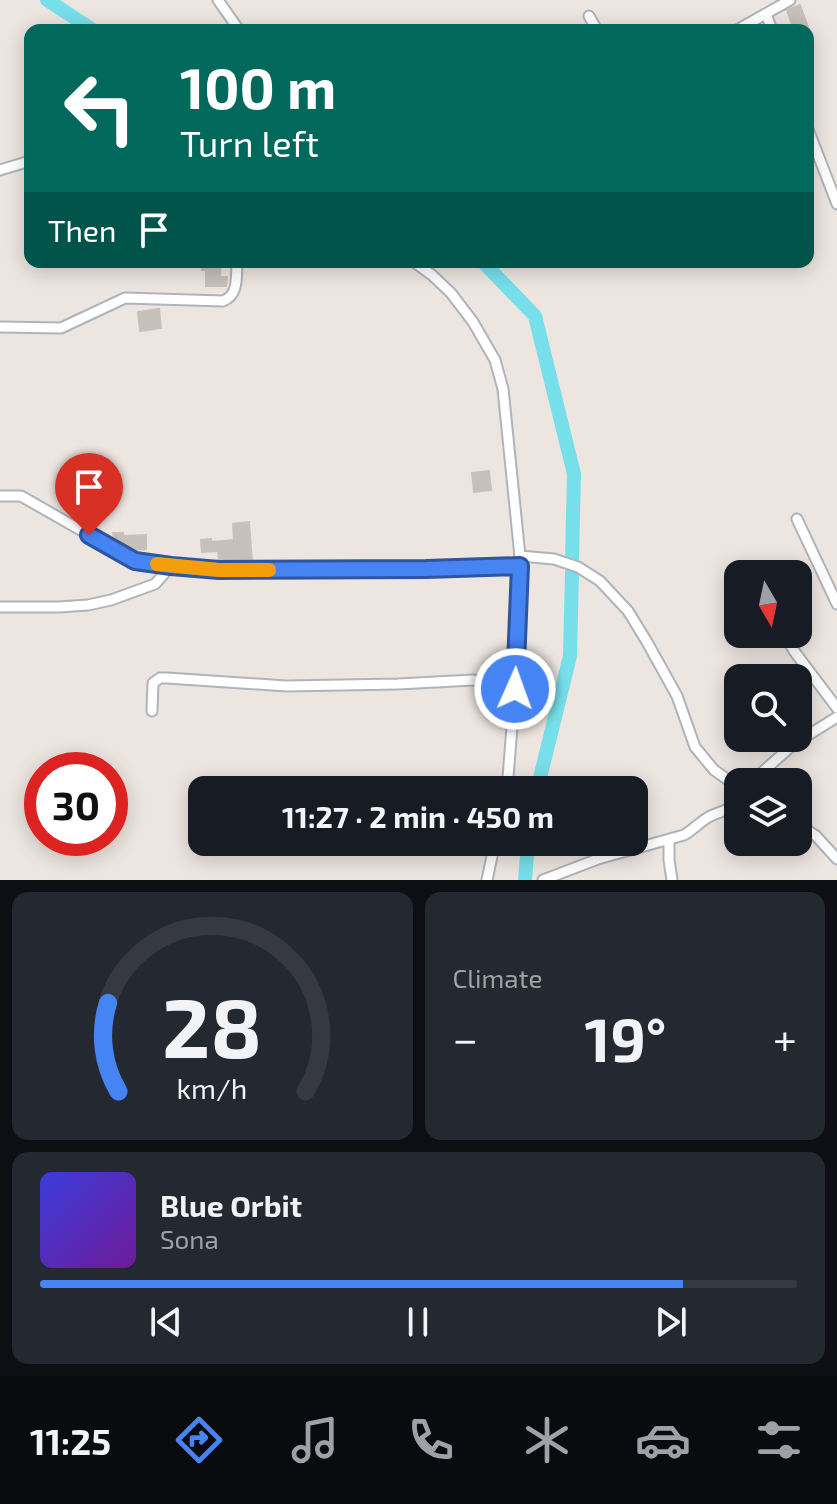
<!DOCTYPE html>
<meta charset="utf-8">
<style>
body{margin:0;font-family:"Exo 2",sans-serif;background:#242831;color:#f1f3f6;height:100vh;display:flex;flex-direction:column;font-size:30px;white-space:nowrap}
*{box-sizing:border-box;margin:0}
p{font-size:26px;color:#9ea1a6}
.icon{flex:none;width:44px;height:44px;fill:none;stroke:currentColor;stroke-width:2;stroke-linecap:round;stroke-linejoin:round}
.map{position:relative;height:880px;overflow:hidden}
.drawer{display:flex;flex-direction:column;gap:12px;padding:12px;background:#0d0f14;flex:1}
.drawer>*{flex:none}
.top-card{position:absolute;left:24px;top:24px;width:790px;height:244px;border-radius:16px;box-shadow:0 4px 20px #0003;background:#00695c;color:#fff;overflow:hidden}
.needle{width:52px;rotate:171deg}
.controls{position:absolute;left:724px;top:560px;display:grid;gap:16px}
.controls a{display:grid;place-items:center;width:88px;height:88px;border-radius:16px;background:#171b24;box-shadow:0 4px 20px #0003;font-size:40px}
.speed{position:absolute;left:24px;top:752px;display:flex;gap:16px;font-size:40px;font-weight:700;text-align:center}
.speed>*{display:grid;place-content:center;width:104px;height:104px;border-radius:50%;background:#171b24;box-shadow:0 4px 20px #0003;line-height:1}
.speed .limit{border:12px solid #d22;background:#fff;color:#111}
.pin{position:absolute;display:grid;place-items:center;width:68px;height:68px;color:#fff;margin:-82px -34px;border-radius:50% 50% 50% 0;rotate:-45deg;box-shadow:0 0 8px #0007}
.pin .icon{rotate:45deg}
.me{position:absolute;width:88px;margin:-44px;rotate:2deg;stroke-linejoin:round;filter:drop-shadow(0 0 6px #0008)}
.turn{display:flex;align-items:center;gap:28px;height:168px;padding:0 24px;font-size:36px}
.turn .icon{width:104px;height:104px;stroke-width:2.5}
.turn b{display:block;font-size:56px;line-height:68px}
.then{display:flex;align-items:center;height:76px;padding:0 24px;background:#0003;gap:16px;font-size:30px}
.big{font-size:60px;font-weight:700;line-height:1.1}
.drawer .card{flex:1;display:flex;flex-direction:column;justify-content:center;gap:12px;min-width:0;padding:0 28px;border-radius:16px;background:#242831}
.drawer .dial{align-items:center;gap:0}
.dial svg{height:208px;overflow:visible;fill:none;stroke:#363941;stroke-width:7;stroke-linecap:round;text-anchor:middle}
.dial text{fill:#f1f3f6;stroke:none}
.song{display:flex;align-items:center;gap:24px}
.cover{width:96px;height:96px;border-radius:12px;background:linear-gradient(135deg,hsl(240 70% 55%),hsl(280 70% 35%))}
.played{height:8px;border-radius:4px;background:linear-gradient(90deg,#4683f3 85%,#363941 85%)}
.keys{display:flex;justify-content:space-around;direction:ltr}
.heat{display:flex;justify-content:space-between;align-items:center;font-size:44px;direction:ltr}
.drawer .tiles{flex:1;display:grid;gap:12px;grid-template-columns:1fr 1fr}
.card:last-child{grid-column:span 2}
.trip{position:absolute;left:188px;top:776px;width:460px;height:80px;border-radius:16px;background:#171b24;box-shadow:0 4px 20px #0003;font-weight:700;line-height:80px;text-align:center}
.tabs{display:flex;height:128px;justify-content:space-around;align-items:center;background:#090b0e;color:#9ea1a6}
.tabs .icon{width:56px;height:56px}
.tabs .selected{color:#4683f3}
.tabs b{font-size:36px;color:#f1f3f6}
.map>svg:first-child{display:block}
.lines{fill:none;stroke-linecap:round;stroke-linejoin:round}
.river{stroke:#77dfea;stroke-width:14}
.building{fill:#c6c0ba;stroke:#c9c0b9;stroke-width:2}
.street-casing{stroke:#afb4bc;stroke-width:13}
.street{stroke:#fff;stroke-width:9}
.route-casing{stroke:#2e559e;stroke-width:20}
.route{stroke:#4683f3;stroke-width:14}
.slow{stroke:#f59e0b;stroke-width:14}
</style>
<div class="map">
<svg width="837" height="880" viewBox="0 0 837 880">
<rect width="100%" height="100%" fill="#ede5df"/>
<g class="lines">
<g class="river">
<path d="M 47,0 L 93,30"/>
<path d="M 483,262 L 535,316 L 574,474 L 572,558"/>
<path d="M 537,790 L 570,656 L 572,572"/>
<path d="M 525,880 L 528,842"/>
</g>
</g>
<g class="building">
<path d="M 800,5 L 809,30 L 794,30 L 787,10 Z"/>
<path d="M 202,262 L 221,262 L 220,277 L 227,277 L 226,286 L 206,286 L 206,270 L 202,270 Z"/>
<path d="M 159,309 L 161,328 L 140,331 L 138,312 Z"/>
<path d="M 489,471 L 491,490 L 474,492 L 472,473 Z"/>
<path d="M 249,522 L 252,562 L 219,562 L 218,551 L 202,552 L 201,540 L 211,539 L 211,542 L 234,540 L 233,524 Z"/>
<path d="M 113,533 L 123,533 L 123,536 L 146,535 L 146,549 L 130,550 L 114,540 Z"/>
</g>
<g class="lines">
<g class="street-casing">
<g id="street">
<path d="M 218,0 L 239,30"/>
<path d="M 766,14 L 772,30"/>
<path d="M 589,16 L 597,30"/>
<path d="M 737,30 L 790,0"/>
<path d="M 808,129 L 837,204"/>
<path d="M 0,170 L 30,161"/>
<path d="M 414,262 L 432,275 L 451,293 L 473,322 L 495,360 L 503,389 L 520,556 L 515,689 L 507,790"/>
<path d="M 0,327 L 61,328 L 125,298 L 223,301 C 239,295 236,277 237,262"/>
<path d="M 0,496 L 21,496 L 135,561 L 171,566 L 219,570 L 341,570 L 426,569 L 520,566"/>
<path d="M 797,519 L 837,604"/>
<path d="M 520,556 L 554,559 L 578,567 L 600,581 L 628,611 L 647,642 L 677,696 L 695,747 L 714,770 L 738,787"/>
<path d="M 0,607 L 59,607 L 88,605 L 111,600 L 155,584 L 171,566"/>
<path d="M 784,634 L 794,651 L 837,708"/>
<path d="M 152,711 L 153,683 L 160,678 L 167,678 L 286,686 L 398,684 L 473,680 L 499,684 L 515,689"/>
<path d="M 751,782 L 794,744 L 837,717"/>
<path d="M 798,824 L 816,836 L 837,859"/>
<path d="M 669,840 L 669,860 L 672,880"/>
<path d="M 487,880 L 495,842"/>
<path d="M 543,880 L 598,859 L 684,835 C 693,830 699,823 707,818 C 720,810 728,813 738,800"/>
</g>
</g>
<use href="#street" class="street"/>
</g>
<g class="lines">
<g class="route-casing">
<path id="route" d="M 89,535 L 135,561 L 171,566 L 219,570 L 426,569 L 520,566 L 515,689"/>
</g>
<use href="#route" class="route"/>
<path class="slow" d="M 157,564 L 219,570 L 269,570"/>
</g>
</svg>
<div class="controls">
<a><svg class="needle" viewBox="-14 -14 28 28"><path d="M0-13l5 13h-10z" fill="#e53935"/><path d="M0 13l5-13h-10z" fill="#9ea1a6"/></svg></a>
<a><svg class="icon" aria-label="search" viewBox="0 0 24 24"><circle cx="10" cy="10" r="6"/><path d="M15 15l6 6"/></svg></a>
<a><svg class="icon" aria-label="layers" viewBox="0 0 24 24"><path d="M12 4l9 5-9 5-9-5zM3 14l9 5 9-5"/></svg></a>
</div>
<div class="speed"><div class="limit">30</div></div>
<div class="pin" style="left:89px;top:535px;background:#d93025"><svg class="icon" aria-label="arrive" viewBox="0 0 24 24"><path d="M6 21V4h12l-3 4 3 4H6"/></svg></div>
<svg class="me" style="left:515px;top:689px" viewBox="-20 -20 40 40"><circle r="17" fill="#4683f3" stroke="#fff" stroke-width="3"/><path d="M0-11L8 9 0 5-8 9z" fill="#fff"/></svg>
<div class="trip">11:27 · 2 min · 450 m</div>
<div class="top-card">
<div class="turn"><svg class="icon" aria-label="left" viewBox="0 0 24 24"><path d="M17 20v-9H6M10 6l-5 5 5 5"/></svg><div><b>100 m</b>Turn left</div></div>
<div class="then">Then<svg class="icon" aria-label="arrive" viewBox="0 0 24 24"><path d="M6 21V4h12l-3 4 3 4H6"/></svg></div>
</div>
</div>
<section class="drawer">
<div class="tiles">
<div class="card dial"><svg viewBox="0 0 100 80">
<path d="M14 69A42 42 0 1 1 86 69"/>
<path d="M14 69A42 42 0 0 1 10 35" stroke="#4683f3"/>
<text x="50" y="56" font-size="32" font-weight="700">28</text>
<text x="50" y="72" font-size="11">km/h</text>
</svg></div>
<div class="card"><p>Climate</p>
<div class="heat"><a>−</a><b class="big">19°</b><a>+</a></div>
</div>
<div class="card">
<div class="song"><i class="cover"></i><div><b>Blue Orbit</b><p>Sona</p></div></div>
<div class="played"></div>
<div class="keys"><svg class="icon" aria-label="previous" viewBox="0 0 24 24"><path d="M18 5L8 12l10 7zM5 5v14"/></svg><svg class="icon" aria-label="pause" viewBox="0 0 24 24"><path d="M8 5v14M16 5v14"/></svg><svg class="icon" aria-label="next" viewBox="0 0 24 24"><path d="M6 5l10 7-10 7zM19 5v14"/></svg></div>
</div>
</div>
</section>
<nav class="tabs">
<b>11:25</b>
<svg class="icon selected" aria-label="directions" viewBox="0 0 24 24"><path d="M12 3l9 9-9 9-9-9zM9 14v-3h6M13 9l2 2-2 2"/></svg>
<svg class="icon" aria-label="music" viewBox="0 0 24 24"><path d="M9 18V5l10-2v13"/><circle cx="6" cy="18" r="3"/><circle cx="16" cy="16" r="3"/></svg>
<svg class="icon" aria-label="phone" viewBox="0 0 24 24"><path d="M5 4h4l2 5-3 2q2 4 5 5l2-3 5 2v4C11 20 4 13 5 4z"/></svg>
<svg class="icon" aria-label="climate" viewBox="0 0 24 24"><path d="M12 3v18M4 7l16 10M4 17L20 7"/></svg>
<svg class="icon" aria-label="car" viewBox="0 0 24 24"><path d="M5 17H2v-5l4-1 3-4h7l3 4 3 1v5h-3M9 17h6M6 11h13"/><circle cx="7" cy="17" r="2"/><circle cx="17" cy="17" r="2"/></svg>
<svg class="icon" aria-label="filters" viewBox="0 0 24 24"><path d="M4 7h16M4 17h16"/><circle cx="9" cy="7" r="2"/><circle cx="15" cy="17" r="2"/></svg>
</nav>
